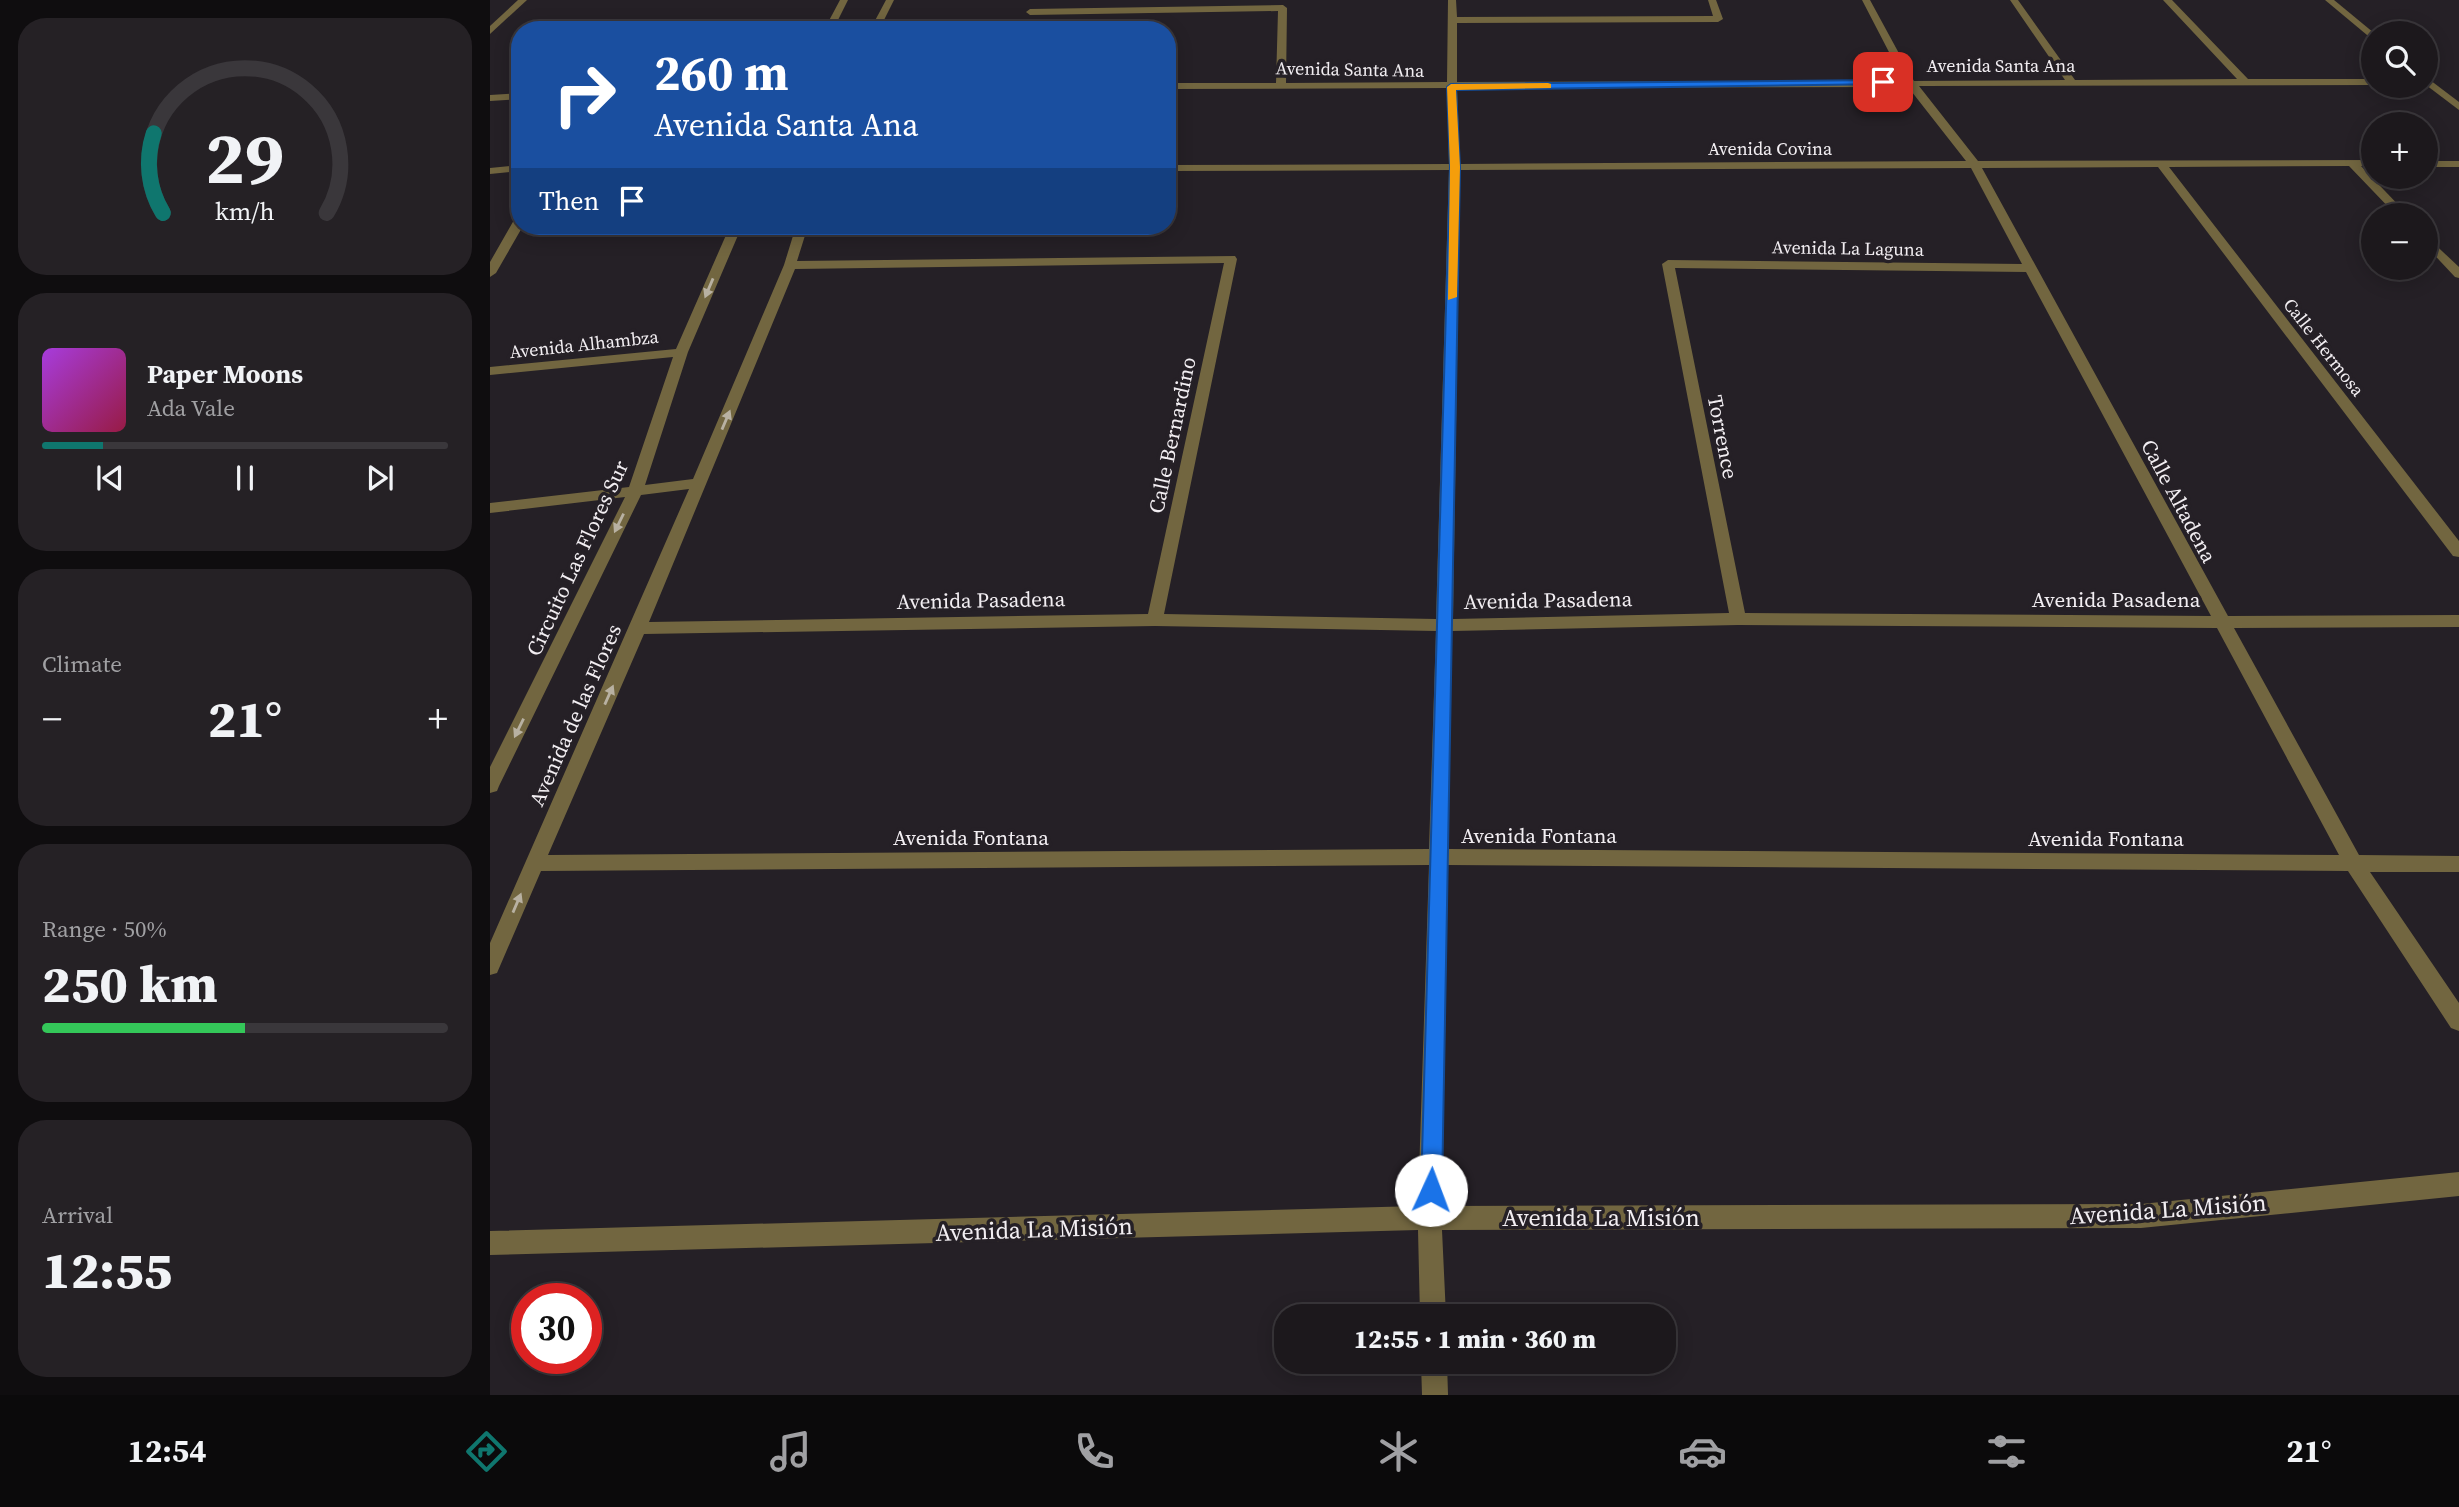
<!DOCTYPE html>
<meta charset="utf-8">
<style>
body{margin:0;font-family:"Source Serif 4",serif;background:#252125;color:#f1f3f6;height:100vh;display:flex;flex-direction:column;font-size:26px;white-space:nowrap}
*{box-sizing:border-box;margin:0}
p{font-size:23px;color:#a0a0a3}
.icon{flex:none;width:38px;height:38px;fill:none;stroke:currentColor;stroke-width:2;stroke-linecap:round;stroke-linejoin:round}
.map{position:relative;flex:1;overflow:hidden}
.drawer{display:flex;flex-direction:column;gap:18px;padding:18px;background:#0f0d0f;width:490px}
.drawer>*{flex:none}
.banner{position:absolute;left:21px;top:21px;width:665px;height:214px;border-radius:28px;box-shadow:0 4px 18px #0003,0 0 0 2px #3a373b;background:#1a4fa0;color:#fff;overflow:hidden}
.buttons{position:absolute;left:1871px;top:21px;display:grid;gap:14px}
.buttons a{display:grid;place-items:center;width:77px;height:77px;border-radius:50%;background:#1c181c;box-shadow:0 4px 18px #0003,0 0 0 2px #3a373b;font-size:35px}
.speed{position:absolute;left:21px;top:1283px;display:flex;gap:14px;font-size:35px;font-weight:700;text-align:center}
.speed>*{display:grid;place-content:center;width:91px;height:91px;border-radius:50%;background:#1c181c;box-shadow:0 4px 18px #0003,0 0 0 2px #3a373b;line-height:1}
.speed .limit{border:10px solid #d22;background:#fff;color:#111}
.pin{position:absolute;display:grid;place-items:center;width:60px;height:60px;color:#fff;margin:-30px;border-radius:14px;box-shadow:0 4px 10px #0006}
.me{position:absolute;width:77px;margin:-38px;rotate:2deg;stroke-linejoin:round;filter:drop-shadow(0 0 5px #0008)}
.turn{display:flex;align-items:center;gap:24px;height:147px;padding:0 28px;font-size:32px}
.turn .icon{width:91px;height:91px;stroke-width:2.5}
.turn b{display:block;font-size:49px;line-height:60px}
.then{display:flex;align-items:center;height:66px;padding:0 28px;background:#0003;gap:14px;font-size:26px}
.big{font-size:52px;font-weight:800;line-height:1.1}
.drawer .widget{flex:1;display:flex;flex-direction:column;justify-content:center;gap:10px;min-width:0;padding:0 24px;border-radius:28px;background:#252125}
.drawer .dial{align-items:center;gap:0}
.dial svg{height:182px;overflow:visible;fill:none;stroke:#3a373b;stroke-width:7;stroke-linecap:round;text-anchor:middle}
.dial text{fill:#f1f3f6;stroke:none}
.song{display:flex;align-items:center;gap:21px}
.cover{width:84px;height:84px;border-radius:10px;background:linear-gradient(135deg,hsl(280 70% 55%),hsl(340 70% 35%))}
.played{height:7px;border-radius:4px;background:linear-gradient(90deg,#0f766e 15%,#3a373b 15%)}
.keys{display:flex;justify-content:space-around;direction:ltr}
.heat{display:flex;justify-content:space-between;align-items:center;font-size:38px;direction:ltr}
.charge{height:10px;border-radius:5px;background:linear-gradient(90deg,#34c759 50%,#3a373b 0)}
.trip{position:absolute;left:784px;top:1304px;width:402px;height:70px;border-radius:28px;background:#1c181c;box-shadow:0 4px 18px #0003,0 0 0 2px #3a373b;font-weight:800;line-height:70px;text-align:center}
.dock{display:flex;height:112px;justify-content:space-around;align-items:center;background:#0b0a0b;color:#a0a0a3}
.dock .icon{width:49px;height:49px}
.dock .active{color:#0f766e}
.dock b{font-size:32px;color:#f1f3f6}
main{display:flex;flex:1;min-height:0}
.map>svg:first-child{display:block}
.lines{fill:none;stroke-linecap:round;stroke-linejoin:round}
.minor{fill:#726640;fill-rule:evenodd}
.oneway{fill:#b8b1a2}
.route{fill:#1a73e8;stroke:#114b97;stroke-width:2}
.slow{fill:#f59e0b}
.labels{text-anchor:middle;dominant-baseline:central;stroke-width:7;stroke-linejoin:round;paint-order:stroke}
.far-street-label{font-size:18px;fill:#f2eef2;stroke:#252026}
.street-label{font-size:21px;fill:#f2eef2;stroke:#252026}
.near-street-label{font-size:24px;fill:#f2eef2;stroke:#252026}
</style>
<main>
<section class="drawer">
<div class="widget dial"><svg viewBox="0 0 100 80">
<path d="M14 69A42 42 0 1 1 86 69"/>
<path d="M14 69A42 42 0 0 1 10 34" stroke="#0f766e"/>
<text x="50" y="56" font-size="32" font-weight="700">29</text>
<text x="50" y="72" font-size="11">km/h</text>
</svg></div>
<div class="widget">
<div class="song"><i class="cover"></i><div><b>Paper Moons</b><p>Ada Vale</p></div></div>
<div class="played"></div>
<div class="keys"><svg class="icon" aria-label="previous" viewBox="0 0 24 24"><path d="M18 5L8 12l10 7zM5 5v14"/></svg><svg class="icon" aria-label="pause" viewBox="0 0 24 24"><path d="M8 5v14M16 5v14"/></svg><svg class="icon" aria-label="next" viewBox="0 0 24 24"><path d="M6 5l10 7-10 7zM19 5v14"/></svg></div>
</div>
<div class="widget"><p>Climate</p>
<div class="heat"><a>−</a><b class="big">21°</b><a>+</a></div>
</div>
<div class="widget"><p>Range · 50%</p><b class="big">250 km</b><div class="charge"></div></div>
<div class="widget"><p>Arrival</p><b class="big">12:55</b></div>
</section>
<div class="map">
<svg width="1969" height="1395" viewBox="0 0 1969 1395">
<rect width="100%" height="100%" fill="#252026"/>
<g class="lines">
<g class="minor">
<path d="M 28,0 L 37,0 L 0,34 L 0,26 Z"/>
<path d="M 350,0 L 358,0 L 343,30 L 334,30 Z"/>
<path d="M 396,0 L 404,0 L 389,30 L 380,30 Z"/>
<path d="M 958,0 L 966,0 L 967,17 L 1223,16 L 1218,0 L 1226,0 L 1233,19 L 1228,22 L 967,23 L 967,82 L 1414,81 L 1372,0 L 1380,0 L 1424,81 L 1575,80 L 1520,0 L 1528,0 L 1585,80 L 1747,79 L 1673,0 L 1682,0 L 1758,79 L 1883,79 L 1883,85 L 1429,86 L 1488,161 L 1883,160 L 1883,166 L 1871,166 L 1918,215 L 1906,215 L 1859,166 L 1679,167 L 1969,541 L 1969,557 L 1963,556 L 1668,167 L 1492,168 L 1738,616 L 1969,615 L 1969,627 L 1744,628 L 1869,855 L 1969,856 L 1969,872 L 1880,872 L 1969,1003 L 1969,1031 L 1961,1028 L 1858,871 L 958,865 L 952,1206 L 1651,1204 L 1969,1172 L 1969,1196 L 1651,1228 L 952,1230 L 956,1316 L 930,1316 L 928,1230 L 0,1255 L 0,1231 L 928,1206 L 939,865 L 51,871 L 7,973 L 0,975 L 0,943 L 199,489 L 151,495 L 9,786 L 7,791 L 0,793 L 0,767 L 135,497 L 0,513 L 0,503 L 139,487 L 183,357 L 0,375 L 0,367 L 186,349 L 240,226 L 252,226 L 198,352 L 155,485 L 203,479 L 294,265 L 306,226 L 318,226 L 307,261 L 745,256 L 747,259 L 674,614 L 946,619 L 959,170 L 677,171 L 677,165 L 959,164 L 957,88 L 677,89 L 677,83 L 786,83 L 788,11 L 540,15 L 536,12 L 540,9 L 793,5 L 797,8 L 796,83 L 957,82 ZM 1418,87 L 1476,161 L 970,164 L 967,88 ZM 1481,168 L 1532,264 L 1178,260 L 1172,264 L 1239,613 L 963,619 L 970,170 ZM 734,263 L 658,614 L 159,622 L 305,269 ZM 1185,268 L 1536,272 L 1721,616 L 1255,613 ZM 1248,625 L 1727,628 L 1849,855 L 958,849 L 962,631 ZM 665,626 L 946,631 L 939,849 L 58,855 L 154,634 Z"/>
<path d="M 1835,0 L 1844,0 L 1884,33 L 1883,40 Z"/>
<path d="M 1936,77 L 1969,102 L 1969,110 L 1936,85 Z"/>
<path d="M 30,93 L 30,99 L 0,101 L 0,95 Z"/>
<rect x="1936" y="161" width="33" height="6"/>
<path d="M 30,165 L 30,171 L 0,174 L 0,168 Z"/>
<path d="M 30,217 L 30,226 L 33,226 L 6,273 L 0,277 L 0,262 L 24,220 Z"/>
<path d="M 1936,236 L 1969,267 L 1969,278 L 1965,277 L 1936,246 Z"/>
<path d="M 931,1362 L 957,1362 L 958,1395 L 932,1395 Z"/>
</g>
</g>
<defs><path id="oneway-solid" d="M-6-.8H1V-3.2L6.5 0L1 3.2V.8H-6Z" transform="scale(1.75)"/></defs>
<g class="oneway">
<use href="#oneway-solid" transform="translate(219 288) rotate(113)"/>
<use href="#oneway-solid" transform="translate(236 420) rotate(-67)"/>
<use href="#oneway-solid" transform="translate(129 523) rotate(116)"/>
<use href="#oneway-solid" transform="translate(119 695) rotate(-66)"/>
<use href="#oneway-solid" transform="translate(29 728) rotate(116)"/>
<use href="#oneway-solid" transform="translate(27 903) rotate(-67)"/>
</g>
<path class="route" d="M 1393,80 L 1398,82 L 1397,84 L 966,90 L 970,167 L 952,1190 L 949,1198 L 941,1201 L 934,1198 L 931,1190 L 960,167 L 957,87 L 961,84 Z"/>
<path class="slow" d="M 1058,83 L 1061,84 L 1061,88 L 966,90 L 970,167 L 967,297 L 958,300 L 960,167 L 957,87 L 961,84 Z"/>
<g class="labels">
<g class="far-street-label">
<text x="1511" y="65">Avenida Santa Ana</text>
<text transform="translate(860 69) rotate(1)">Avenida Santa Ana</text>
<text x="1280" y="148">Avenida Covina</text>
<text transform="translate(1358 248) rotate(1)">Avenida La Laguna</text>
<text transform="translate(94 344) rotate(-6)">Avenida Alhambza</text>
<text transform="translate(1834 347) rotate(52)">Calle Hermosa</text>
</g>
<g class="street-label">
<text transform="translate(682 435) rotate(-78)">Calle Bernardino</text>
<text transform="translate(1233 437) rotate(79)">Torrence</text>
<text transform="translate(1689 501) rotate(62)">Calle Altadena</text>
<text transform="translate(87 558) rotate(-65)">Circuito Las Flores Sur</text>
<text x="1626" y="599">Avenida Pasadena</text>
<text transform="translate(491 600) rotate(-1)">Avenida Pasadena</text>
<text transform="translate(1058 600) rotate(-1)">Avenida Pasadena</text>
<text transform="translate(85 715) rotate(-66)">Avenida de las Flores</text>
<text x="1049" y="835">Avenida Fontana</text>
<text x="481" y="837">Avenida Fontana</text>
<text x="1616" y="838">Avenida Fontana</text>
</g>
<g class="near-street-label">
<text transform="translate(1678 1209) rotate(-4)">Avenida La Misión</text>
<text x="1111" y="1217">Avenida La Misión</text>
<text transform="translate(544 1229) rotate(-2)">Avenida La Misión</text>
</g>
</g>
</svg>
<div class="buttons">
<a><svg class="icon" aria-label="search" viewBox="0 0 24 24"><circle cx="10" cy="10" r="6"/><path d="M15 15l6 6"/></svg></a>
<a>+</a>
<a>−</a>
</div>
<div class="speed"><div class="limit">30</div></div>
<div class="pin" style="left:1393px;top:82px;background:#d93025"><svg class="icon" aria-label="arrive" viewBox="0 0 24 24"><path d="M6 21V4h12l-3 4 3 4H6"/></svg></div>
<svg class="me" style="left:941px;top:1190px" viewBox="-20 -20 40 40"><circle r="19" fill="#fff"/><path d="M0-13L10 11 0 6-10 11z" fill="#1a73e8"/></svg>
<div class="trip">12:55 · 1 min · 360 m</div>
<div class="banner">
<div class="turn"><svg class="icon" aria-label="right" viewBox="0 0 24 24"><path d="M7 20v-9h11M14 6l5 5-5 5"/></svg><div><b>260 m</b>Avenida Santa Ana</div></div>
<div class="then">Then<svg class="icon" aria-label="arrive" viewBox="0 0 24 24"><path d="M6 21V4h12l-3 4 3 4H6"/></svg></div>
</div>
</div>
</main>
<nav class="dock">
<b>12:54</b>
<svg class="icon active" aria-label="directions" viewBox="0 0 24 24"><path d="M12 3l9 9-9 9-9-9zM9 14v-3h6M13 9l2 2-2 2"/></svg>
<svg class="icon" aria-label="music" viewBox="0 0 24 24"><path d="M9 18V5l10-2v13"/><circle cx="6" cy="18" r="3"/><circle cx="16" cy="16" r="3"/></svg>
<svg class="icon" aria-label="phone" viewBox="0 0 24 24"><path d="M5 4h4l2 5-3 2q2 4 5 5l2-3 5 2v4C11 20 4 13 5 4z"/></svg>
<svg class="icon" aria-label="climate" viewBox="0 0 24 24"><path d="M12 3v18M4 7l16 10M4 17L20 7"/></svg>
<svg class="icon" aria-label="car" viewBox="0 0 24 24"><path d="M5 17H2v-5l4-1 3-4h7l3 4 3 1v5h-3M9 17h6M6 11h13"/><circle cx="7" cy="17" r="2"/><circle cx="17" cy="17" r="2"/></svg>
<svg class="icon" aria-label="filters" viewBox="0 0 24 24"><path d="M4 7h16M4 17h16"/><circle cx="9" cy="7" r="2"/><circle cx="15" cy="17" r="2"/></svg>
<b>21°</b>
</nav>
